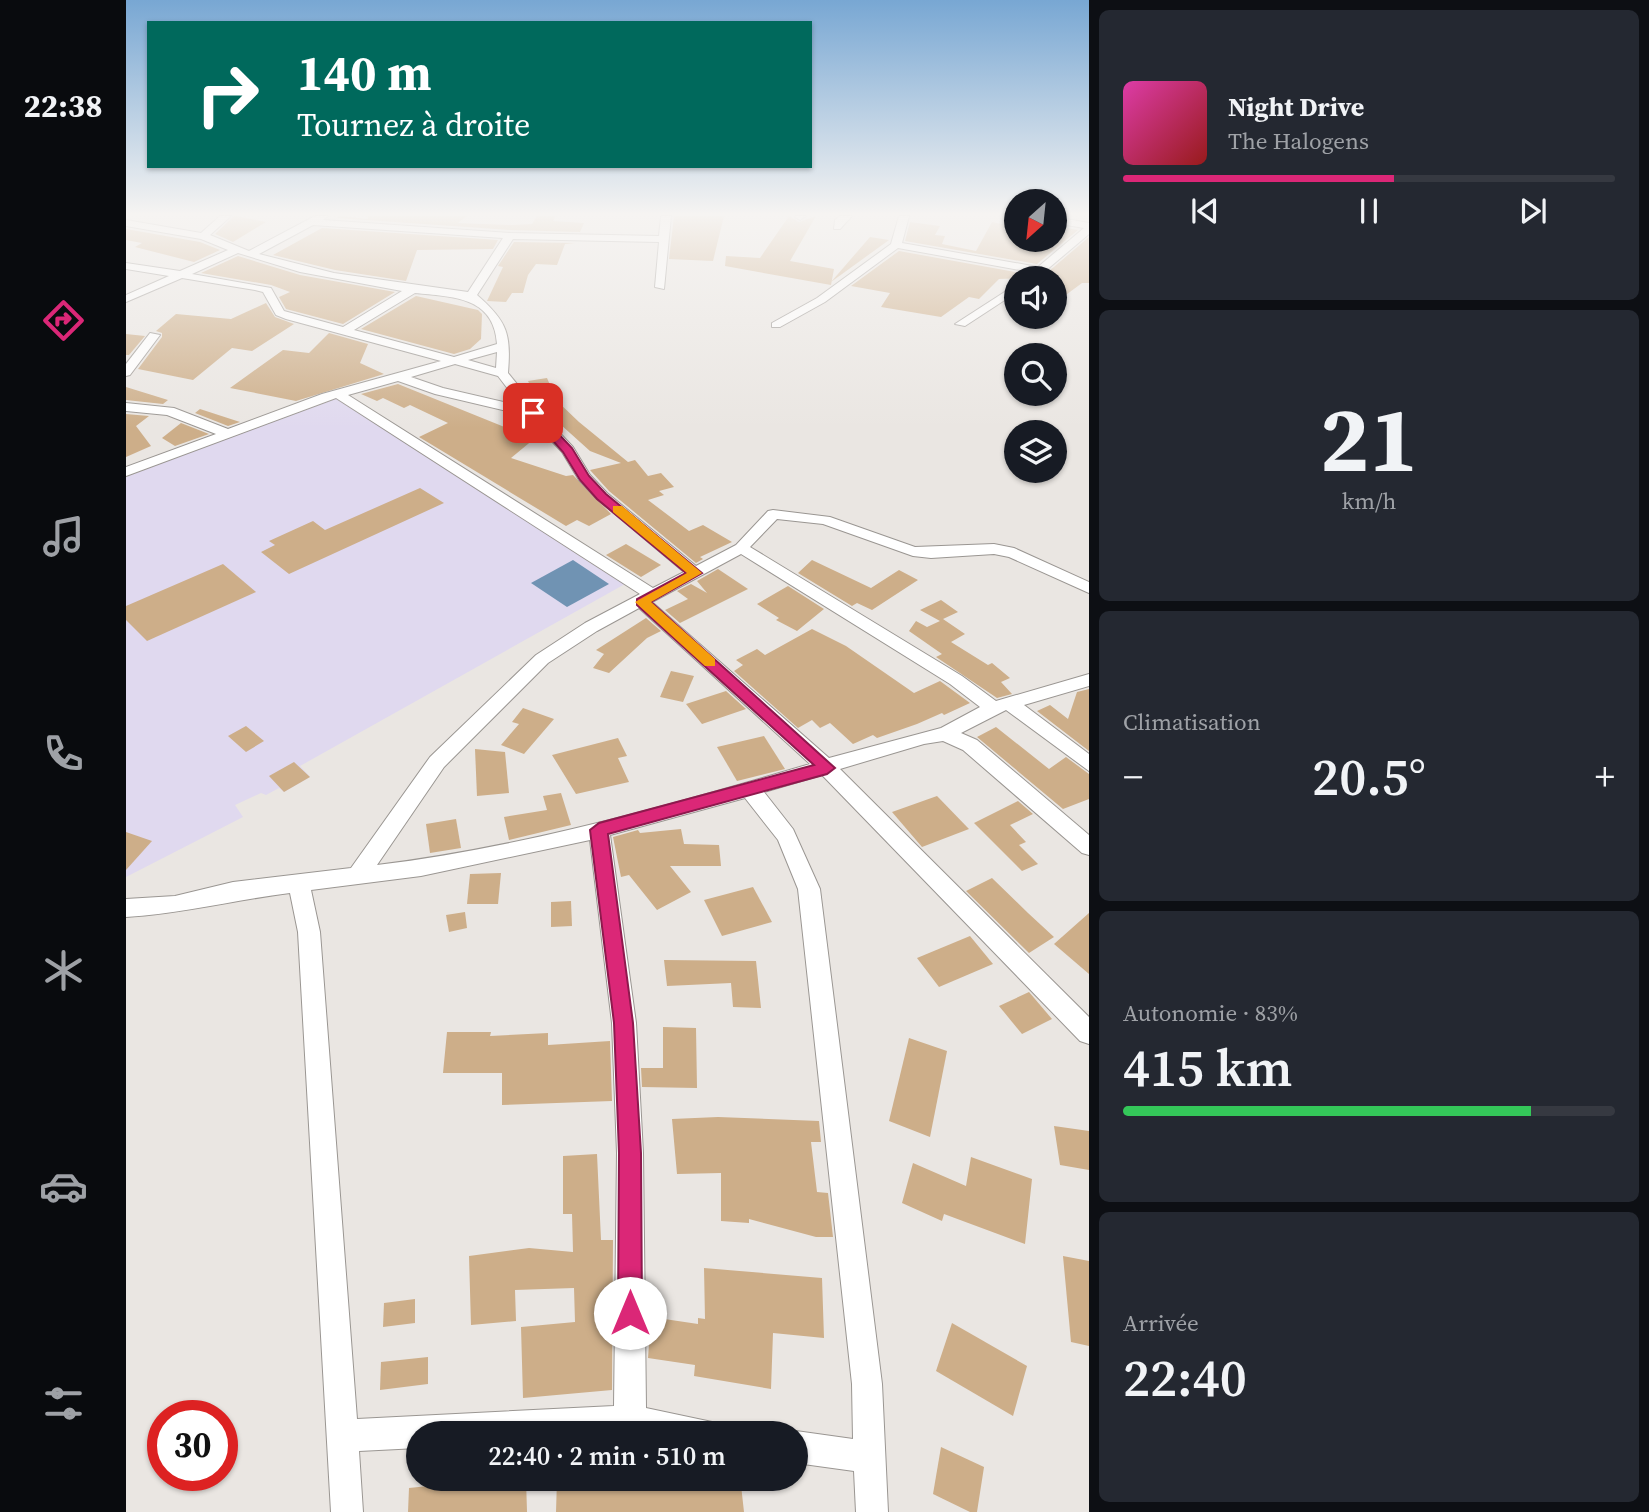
<!DOCTYPE html>
<html lang="fr">
<meta charset="utf-8">
<style>
body{margin:0;font-family:"Source Serif 4",serif;background:#242831;color:#f1f3f6;height:100vh;display:flex;flex-direction:column;font-size:26px;white-space:nowrap}
*{box-sizing:border-box;margin:0}
p{font-size:23px;color:#9ea1a6}
.icon{flex:none;width:38px;height:38px;fill:none;stroke:currentColor;stroke-width:2;stroke-linecap:round;stroke-linejoin:round}
.map{position:relative;flex:1;overflow:hidden}
.side{display:flex;flex-direction:column;gap:10px;padding:10px;background:#0d0f14;width:560px}
.side>*{flex:none}
.guide{position:absolute;left:21px;top:21px;width:665px;height:147px;border-radius:0px;box-shadow:0 2px 5px #0004;background:#00695c;color:#fff;overflow:hidden}
.needle{width:46px;rotate:207deg}
.controls{position:absolute;left:878px;top:189px;display:grid;gap:14px}
.controls a{display:grid;place-items:center;width:63px;height:63px;border-radius:50%;background:#171b24;box-shadow:0 2px 5px #0004;font-size:35px}
.speed{position:absolute;left:21px;top:1400px;display:flex;gap:14px;font-size:35px;font-weight:700;text-align:center}
.speed>*{display:grid;place-content:center;width:91px;height:91px;border-radius:50%;background:#171b24;box-shadow:0 2px 5px #0004;line-height:1}
.speed .limit{border:10px solid #d22;background:#fff;color:#111}
.pin{position:absolute;display:grid;place-items:center;width:60px;height:60px;color:#fff;margin:-30px;border-radius:14px;box-shadow:0 4px 10px #0006}
.me{position:absolute;width:77px;margin:-38px;rotate:0deg;stroke-linejoin:round;filter:drop-shadow(0 0 5px #0008)}
.turn{display:flex;align-items:center;gap:24px;height:147px;padding:0 35px;font-size:32px}
.turn .icon{width:91px;height:91px;stroke-width:2.5}
.turn b{display:block;font-size:49px;line-height:60px}
.big{font-size:52px;font-weight:600;line-height:1.1}
.side .card{flex:1;display:flex;flex-direction:column;justify-content:center;gap:10px;min-width:0;padding:0 24px;border-radius:10px;background:#242831}
.side .dial{align-items:center;gap:0}
.dial b{font-size:91px;line-height:1}
.song{display:flex;align-items:center;gap:21px}
.cover{width:84px;height:84px;border-radius:10px;background:linear-gradient(135deg,hsl(320 70% 55%),hsl(0 70% 35%))}
.played{height:7px;border-radius:4px;background:linear-gradient(90deg,#db2777 55%,#363941 55%)}
.keys{display:flex;justify-content:space-around;direction:ltr}
.heat{display:flex;justify-content:space-between;align-items:center;font-size:38px;direction:ltr}
.charge{height:10px;border-radius:5px;background:linear-gradient(90deg,#34c759 83%,#363941 0)}
.trip{position:absolute;left:280px;top:1421px;width:402px;height:70px;border-radius:35px;background:#171b24;box-shadow:0 2px 5px #0004;font-weight:600;line-height:70px;text-align:center}
main{display:flex;flex:1;min-height:0}
.menu{display:flex;flex-direction:column;width:126px;justify-content:space-around;align-items:center;background:#090b0e;color:#9ea1a6}
.menu .icon{width:49px;height:49px}
.menu .current{color:#db2777}
.menu b{font-size:32px;color:#f1f3f6}
.map>svg:first-child{display:block}
.industrial{fill:#e0d9ef}
.water{fill:#7093b3}
.building{fill:#cdae89}
.lines{fill:none;stroke-linecap:round;stroke-linejoin:round}
.minor-casing{stroke:#9a9692;stroke-width:2}
.minor{fill:#fff;fill-rule:evenodd}
.route{fill:#db2777;stroke:#8e194d;stroke-width:2}
.slow{fill:#f59e0b}
</style>
<main>
<nav class="menu">
<b>22:38</b>
<svg class="icon current" aria-label="directions" viewBox="0 0 24 24"><path d="M12 3l9 9-9 9-9-9zM9 14v-3h6M13 9l2 2-2 2"/></svg>
<svg class="icon" aria-label="music" viewBox="0 0 24 24"><path d="M9 18V5l10-2v13"/><circle cx="6" cy="18" r="3"/><circle cx="16" cy="16" r="3"/></svg>
<svg class="icon" aria-label="phone" viewBox="0 0 24 24"><path d="M5 4h4l2 5-3 2q2 4 5 5l2-3 5 2v4C11 20 4 13 5 4z"/></svg>
<svg class="icon" aria-label="climate" viewBox="0 0 24 24"><path d="M12 3v18M4 7l16 10M4 17L20 7"/></svg>
<svg class="icon" aria-label="car" viewBox="0 0 24 24"><path d="M5 17H2v-5l4-1 3-4h7l3 4 3 1v5h-3M9 17h6M6 11h13"/><circle cx="7" cy="17" r="2"/><circle cx="17" cy="17" r="2"/></svg>
<svg class="icon" aria-label="filters" viewBox="0 0 24 24"><path d="M4 7h16M4 17h16"/><circle cx="9" cy="7" r="2"/><circle cx="15" cy="17" r="2"/></svg>
</nav>
<div class="map">
<svg width="963" height="1512" viewBox="0 0 963 1512">
<rect width="100%" height="100%" fill="#eae6e2"/>
<path class="industrial" d="M 208,397 L 499,584 L 174,766 L 184,777 L 158,792 L 153,788 L 140,795 L 135,793 L 109,805 L 117,817 L 0,877 L 0,477 Z"/>
<path class="water" d="M 447,560 L 483,584 L 441,607 L 405,583 Z"/>
<g class="building">
<path d="M 108,216 L 110,216 L 140,222 L 107,242 L 89,234 Z"/>
<path d="M 214,216 L 242,219 L 242,216 L 341,216 L 332,223 L 386,225 L 406,224 L 411,216 L 430,216 L 427,221 L 458,223 L 454,232 L 384,230 L 211,218 Z"/>
<path d="M 548,216 L 598,216 L 587,261 L 543,259 Z"/>
<path d="M 663,216 L 673,222 L 690,216 L 664,261 L 708,269 L 705,285 L 599,266 L 600,256 L 634,258 Z"/>
<path d="M 879,216 L 891,216 L 891,242 L 916,246 L 929,247 L 929,226 L 952,230 L 911,264 L 779,241 L 784,222 L 814,226 L 809,235 L 819,236 L 816,244 L 850,251 L 866,222 L 876,224 Z"/>
<path d="M 196,228 L 372,240 L 367,249 L 291,250 L 280,281 L 209,270 L 147,255 Z"/>
<path d="M 0,229 L 74,242 L 94,250 L 68,262 L 9,247 L 16,243 L 0,240 Z"/>
<path d="M 744,237 L 763,240 L 705,282 Z"/>
<path d="M 963,237 L 963,283 L 956,283 L 929,303 L 929,278 L 915,278 Z"/>
<path d="M 388,242 L 449,243 L 439,244 L 431,265 L 410,264 L 402,275 L 397,293 L 386,293 L 380,302 L 361,301 L 377,267 L 372,266 Z"/>
<path d="M 773,251 L 900,274 L 897,278 L 873,279 L 853,299 L 843,297 L 815,317 L 755,307 L 764,293 L 725,286 Z"/>
<path d="M 112,256 L 174,275 L 269,292 L 217,324 L 160,309 L 153,297 L 164,292 L 145,285 L 75,273 Z"/>
<path d="M 290,296 L 352,310 L 356,314 L 355,339 L 344,349 L 328,354 L 235,329 Z"/>
<path d="M 140,303 L 149,317 L 168,324 L 126,351 L 106,348 L 67,380 L 12,369 L 36,337 L 36,333 L 30,331 L 50,314 L 105,319 Z"/>
<path d="M 203,333 L 242,344 L 234,363 L 258,374 L 170,401 L 104,388 L 157,350 L 183,353 Z"/>
<path d="M 0,334 L 19,336 L 3,355 L 0,355 Z"/>
<path d="M 421,378 L 431,401 L 453,422 L 502,462 L 509,460 L 522,476 L 535,473 L 548,487 L 533,491 L 538,495 L 522,500 L 563,531 L 577,525 L 606,542 L 574,557 L 577,559 L 570,563 L 483,491 L 464,470 L 495,463 L 464,451 L 414,406 L 402,381 Z"/>
<path d="M 272,384 L 408,439 L 385,458 L 440,476 L 447,475 L 485,514 L 463,526 L 451,520 L 440,526 L 293,437 L 322,423 L 284,405 L 278,408 L 257,398 L 251,401 L 235,394 Z"/>
<path d="M 0,387 L 42,400 L 37,404 L 0,400 Z"/>
<path d="M 74,409 L 114,422 L 102,426 L 69,413 Z"/>
<path d="M 0,414 L 23,416 L 10,426 L 25,446 L 0,457 Z"/>
<path d="M 55,423 L 83,434 L 49,446 L 36,438 Z"/>
<path d="M 294,488 L 318,503 L 163,574 L 135,552 L 149,545 L 143,541 L 187,521 L 199,530 Z"/>
<path d="M 500,544 L 535,565 L 515,577 L 480,555 Z"/>
<path d="M 686,560 L 745,588 L 773,570 L 792,580 L 746,610 L 731,603 L 726,606 L 672,573 Z"/>
<path d="M 97,564 L 130,592 L 21,641 L 0,620 L 0,606 Z"/>
<path d="M 592,569 L 622,589 L 554,623 L 539,610 L 562,599 L 551,591 L 565,584 L 581,593 L 571,581 Z"/>
<path d="M 662,586 L 698,609 L 671,631 L 650,620 L 653,618 L 631,604 Z"/>
<path d="M 815,600 L 832,612 L 817,619 L 839,634 L 825,642 L 862,665 L 866,663 L 884,678 L 875,682 L 886,694 L 871,698 L 810,657 L 816,654 L 783,631 L 790,621 L 801,627 L 814,621 L 794,610 Z"/>
<path d="M 520,618 L 535,631 L 521,638 L 483,673 L 467,668 L 478,654 L 470,650 Z"/>
<path d="M 686,629 L 720,646 L 788,693 L 814,681 L 844,703 L 818,715 L 816,713 L 791,724 L 751,738 L 747,735 L 727,744 L 704,723 L 694,728 L 686,720 L 672,728 L 608,671 L 617,665 L 610,660 L 631,649 L 639,655 Z"/>
<path d="M 545,671 L 568,676 L 557,702 L 534,697 Z"/>
<path d="M 963,689 L 963,751 L 911,711 L 924,705 L 942,719 L 951,692 Z"/>
<path d="M 600,691 L 620,709 L 576,724 L 560,704 Z"/>
<path d="M 397,708 L 428,719 L 398,754 L 375,745 L 393,724 L 386,722 Z"/>
<path d="M 120,726 L 138,741 L 120,752 L 102,736 Z"/>
<path d="M 870,727 L 923,769 L 940,757 L 963,774 L 963,799 L 937,809 L 851,737 Z"/>
<path d="M 638,736 L 659,769 L 611,781 L 591,747 Z"/>
<path d="M 492,738 L 501,756 L 492,758 L 503,782 L 450,794 L 426,755 Z"/>
<path d="M 349,749 L 379,752 L 383,793 L 351,796 Z"/>
<path d="M 168,762 L 184,777 L 158,792 L 143,776 Z"/>
<path d="M 435,793 L 445,825 L 383,840 L 378,817 L 421,810 L 417,796 Z"/>
<path d="M 811,796 L 843,829 L 796,847 L 766,812 Z"/>
<path d="M 892,801 L 907,814 L 884,825 L 900,842 L 893,845 L 912,864 L 896,871 L 848,823 Z"/>
<path d="M 330,819 L 335,848 L 304,853 L 300,824 Z"/>
<path d="M 555,829 L 558,844 L 593,845 L 595,866 L 544,866 L 565,892 L 531,910 L 503,875 L 495,877 L 487,837 L 512,830 L 514,833 Z"/>
<path d="M 0,832 L 26,841 L 0,870 Z"/>
<path d="M 375,873 L 372,904 L 341,904 L 344,874 Z"/>
<path d="M 866,878 L 902,913 L 928,937 L 903,953 L 840,891 Z"/>
<path d="M 627,887 L 646,922 L 596,936 L 578,900 Z"/>
<path d="M 445,901 L 446,926 L 425,927 L 425,902 Z"/>
<path d="M 339,912 L 341,928 L 323,932 L 320,915 Z"/>
<path d="M 963,913 L 963,974 L 928,944 Z"/>
<path d="M 844,936 L 867,964 L 813,987 L 791,958 Z"/>
<path d="M 538,960 L 630,961 L 635,1008 L 607,1007 L 605,983 L 541,986 Z"/>
<path d="M 903,992 L 926,1019 L 896,1034 L 873,1006 Z"/>
<path d="M 537,1027 L 570,1028 L 571,1088 L 516,1087 L 515,1068 L 537,1068 Z"/>
<path d="M 321,1032 L 365,1032 L 364,1036 L 422,1033 L 422,1045 L 484,1041 L 486,1101 L 376,1105 L 376,1073 L 317,1073 Z"/>
<path d="M 783,1038 L 821,1051 L 804,1137 L 763,1121 Z"/>
<path d="M 592,1117 L 693,1121 L 695,1142 L 685,1142 L 691,1192 L 702,1193 L 707,1237 L 690,1237 L 623,1219 L 623,1223 L 595,1221 L 595,1173 L 551,1174 L 546,1119 Z"/>
<path d="M 928,1126 L 963,1131 L 963,1170 L 934,1165 Z"/>
<path d="M 471,1154 L 475,1240 L 487,1240 L 486,1390 L 397,1398 L 395,1327 L 449,1322 L 448,1288 L 389,1290 L 390,1321 L 345,1325 L 343,1256 L 403,1248 L 447,1252 L 446,1214 L 437,1214 L 437,1156 Z"/>
<path d="M 845,1157 L 906,1179 L 899,1244 L 818,1214 L 816,1221 L 776,1203 L 787,1163 L 840,1186 Z"/>
<path d="M 937,1256 L 963,1261 L 963,1346 L 945,1342 Z"/>
<path d="M 578,1268 L 696,1278 L 698,1338 L 647,1333 L 645,1389 L 568,1376 L 569,1365 L 522,1358 L 525,1317 L 572,1324 L 572,1318 L 579,1319 Z"/>
<path d="M 289,1299 L 289,1323 L 257,1327 L 258,1303 Z"/>
<path d="M 826,1323 L 901,1366 L 887,1416 L 810,1371 Z"/>
<path d="M 302,1357 L 302,1384 L 254,1390 L 255,1362 Z"/>
<path d="M 815,1447 L 858,1467 L 851,1512 L 844,1512 L 807,1494 Z"/>
<path d="M 369,1479 L 400,1479 L 401,1512 L 282,1512 L 283,1488 Z"/>
<path d="M 431,1479 L 509,1479 L 510,1488 L 615,1485 L 618,1512 L 430,1512 Z"/>
</g>
<g class="lines">
<g class="minor-casing">
<g id="minor">
<path d="M 94,216 L 105,216 L 84,235 L 123,251 L 189,216 L 202,216 L 197,220 L 384,233 L 533,236 L 535,216 L 545,216 L 538,289 L 529,287 L 533,242 L 387,239 L 351,295 C 382,322 385,334 382,373 L 412,410 L 447,447 L 464,475 L 481,493 L 570,566 L 610,545 L 642,511 L 647,510 L 704,517 L 789,547 L 868,544 L 888,548 L 963,582 L 963,593 L 883,557 L 868,554 L 805,558 L 787,556 L 697,524 L 651,519 L 624,547 L 836,676 L 870,701 L 963,674 L 963,686 L 898,705 L 963,754 L 963,771 L 880,710 L 835,733 L 851,740 L 963,835 L 963,855 L 956,853 L 837,750 L 817,741 L 798,744 L 714,769 L 963,1017 L 963,1044 L 954,1041 L 696,775 L 638,792 L 667,829 L 694,889 L 756,1384 L 762,1512 L 730,1512 L 728,1471 L 670,1463 L 670,1433 L 665,1433 L 670,1431 L 727,1439 L 726,1384 L 672,889 L 652,840 L 619,798 L 484,835 L 510,1023 L 517,1153 L 520,1408 L 586,1422 L 591,1433 L 292,1433 L 292,1448 L 233,1451 L 237,1512 L 205,1512 L 172,932 L 164,893 C 108,900 55,914 0,917 L 0,899 L 49,896 L 107,882 L 225,868 L 304,757 L 410,655 L 459,623 L 514,594 L 210,398 L 0,476 L 0,467 L 90,434 L 41,415 L 0,411 L 0,403 L 48,408 L 102,429 L 196,394 L 315,361 L 160,319 L 150,315 L 137,292 L 129,290 L 56,278 L 0,302 L 0,295 L 43,276 L 0,269 L 0,263 L 54,271 L 102,250 L 75,239 L 0,226 L 0,220 L 75,233 ZM 187,225 L 377,238 L 342,292 L 208,273 L 133,254 ZM 112,253 L 174,272 L 276,291 L 217,327 L 158,311 L 145,288 L 66,274 ZM 289,293 C 326,297 368,296 371,344 L 328,357 L 228,330 ZM 371,352 L 370,368 L 342,360 ZM 329,364 L 372,376 L 395,406 L 317,388 L 285,377 ZM 272,381 L 309,394 L 402,416 L 436,452 L 453,480 L 471,499 L 558,572 L 527,588 L 222,395 ZM 615,554 L 824,684 L 854,707 L 815,728 L 703,758 L 526,602 ZM 513,608 L 684,764 C 542,806 398,847 251,865 L 318,767 L 422,663 L 471,631 ZM 464,840 L 486,1023 L 491,1153 L 488,1406 L 231,1419 L 194,932 L 185,890 L 295,876 Z"/>
<path d="M 680,216 L 674,220 L 669,217 L 670,216 Z"/>
<path d="M 714,216 L 726,216 L 714,229 L 708,229 L 709,220 Z"/>
<path d="M 773,216 L 783,216 L 776,243 L 912,267 L 958,228 L 929,223 L 929,217 L 963,223 L 963,234 L 911,278 L 900,278 L 905,272 L 772,248 L 699,302 L 654,327 L 646,327 L 646,323 L 691,298 L 765,244 Z"/>
<path d="M 891,284 L 891,292 L 839,326 L 829,324 Z"/>
<path d="M 24,333 L 34,335 L 4,375 L 0,376 L 0,364 Z"/>
</g>
</g>
<use href="#minor" class="minor"/>
</g>
<linearGradient id="sky" x2="0" y2="1"><stop stop-color="#78a7d3"/><stop offset="0.5" stop-color="#f6f4f2"/><stop offset="1" stop-color="#f6f4f2" stop-opacity="0"/></linearGradient>
<rect width="963" height="428" fill="url(#sky)"/>
<path class="route" d="M 404,411 L 411,411 L 446,448 L 463,476 L 480,494 L 576,573 L 525,602 L 709,768 L 701,774 L 482,834 L 507,1023 L 515,1153 L 516,1313 L 512,1322 L 504,1326 L 495,1322 L 492,1313 L 493,1153 L 488,1023 L 464,830 L 473,823 L 688,765 L 511,605 L 511,599 L 560,573 L 471,499 L 454,480 L 437,452 L 404,415 Z"/>
<path class="slow" d="M 487,506 L 496,506 L 576,573 L 525,602 L 589,659 L 589,666 L 579,666 L 509,602 L 561,573 L 487,512 Z"/>
</svg>
<div class="controls">
<a><svg class="needle" viewBox="-14 -14 28 28"><path d="M0-13l5 13h-10z" fill="#e53935"/><path d="M0 13l5-13h-10z" fill="#9ea1a6"/></svg></a>
<a><svg class="icon" aria-label="sound" viewBox="0 0 24 24"><path d="M4 9h4l5-4v14l-5-4H4zM17 9q2 3 0 6"/></svg></a>
<a><svg class="icon" aria-label="search" viewBox="0 0 24 24"><circle cx="10" cy="10" r="6"/><path d="M15 15l6 6"/></svg></a>
<a><svg class="icon" aria-label="layers" viewBox="0 0 24 24"><path d="M12 4l9 5-9 5-9-5zM3 14l9 5 9-5"/></svg></a>
</div>
<div class="speed"><div class="limit">30</div></div>
<div class="pin" style="left:407px;top:413px;background:#d93025"><svg class="icon" aria-label="arrive" viewBox="0 0 24 24"><path d="M6 21V4h12l-3 4 3 4H6"/></svg></div>
<svg class="me" style="left:504px;top:1313px" viewBox="-20 -20 40 40"><circle r="19" fill="#fff"/><path d="M0-13L10 11 0 6-10 11z" fill="#db2777"/></svg>
<div class="trip">22:40 · 2 min · 510 m</div>
<div class="guide">
<div class="turn"><svg class="icon" aria-label="right" viewBox="0 0 24 24"><path d="M7 20v-9h11M14 6l5 5-5 5"/></svg><div><b>140 m</b>Tournez à droite</div></div>
</div>
</div>
<section class="side">
<div class="card">
<div class="song"><i class="cover"></i><div><b>Night Drive</b><p>The Halogens</p></div></div>
<div class="played"></div>
<div class="keys"><svg class="icon" aria-label="previous" viewBox="0 0 24 24"><path d="M18 5L8 12l10 7zM5 5v14"/></svg><svg class="icon" aria-label="pause" viewBox="0 0 24 24"><path d="M8 5v14M16 5v14"/></svg><svg class="icon" aria-label="next" viewBox="0 0 24 24"><path d="M6 5l10 7-10 7zM19 5v14"/></svg></div>
</div>
<div class="card dial"><b>21</b><p>km/h</p></div>
<div class="card"><p>Climatisation</p>
<div class="heat"><a>−</a><b class="big">20.5°</b><a>+</a></div>
</div>
<div class="card"><p>Autonomie · 83%</p><b class="big">415 km</b><div class="charge"></div></div>
<div class="card"><p>Arrivée</p><b class="big">22:40</b></div>
</section>
</main>
